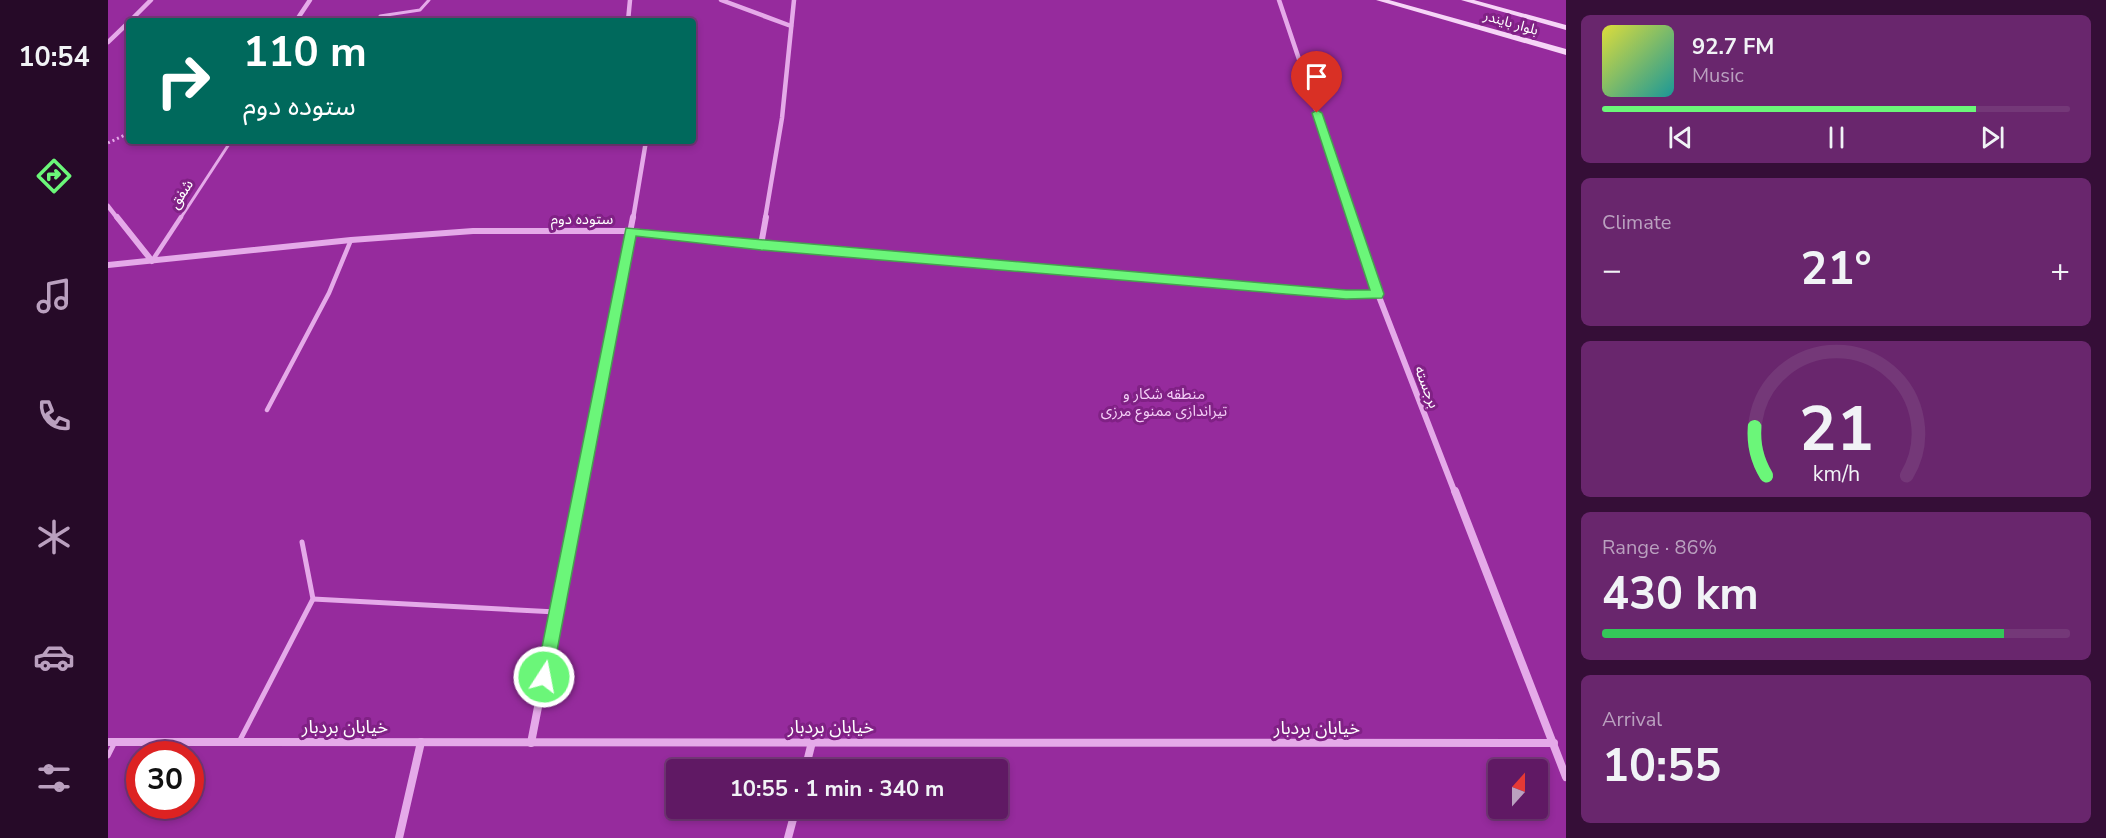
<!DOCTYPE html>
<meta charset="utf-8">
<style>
body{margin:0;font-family:"Nunito Sans","Noto Sans Arabic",sans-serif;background:#69266d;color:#f1f3f6;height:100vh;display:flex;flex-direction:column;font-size:22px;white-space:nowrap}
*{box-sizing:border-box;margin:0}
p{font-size:20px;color:#baa0bf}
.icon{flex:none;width:33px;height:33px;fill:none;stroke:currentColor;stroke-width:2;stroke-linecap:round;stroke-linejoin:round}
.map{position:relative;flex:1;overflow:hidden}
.panel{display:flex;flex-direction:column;gap:15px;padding:15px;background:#350e37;width:540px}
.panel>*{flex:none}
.hud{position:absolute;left:18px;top:18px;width:570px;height:126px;border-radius:6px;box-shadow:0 3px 9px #0003,0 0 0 2px #743878;background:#00695c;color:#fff;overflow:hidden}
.needle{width:39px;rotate:21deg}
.tools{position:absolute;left:1380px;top:759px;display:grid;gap:12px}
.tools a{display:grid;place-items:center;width:60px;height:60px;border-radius:6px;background:#601964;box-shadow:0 3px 9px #0003,0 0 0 2px #743878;font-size:30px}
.speed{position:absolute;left:18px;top:741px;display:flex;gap:12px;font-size:30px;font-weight:700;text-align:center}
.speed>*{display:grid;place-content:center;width:78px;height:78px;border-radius:50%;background:#601964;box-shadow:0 3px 9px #0003,0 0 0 2px #743878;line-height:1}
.speed .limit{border:9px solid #d22;background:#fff;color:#111}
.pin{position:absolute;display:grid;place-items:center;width:51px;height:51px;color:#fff;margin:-62px -26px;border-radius:50% 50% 50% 0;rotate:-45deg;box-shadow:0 0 6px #0007}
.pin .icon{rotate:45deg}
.me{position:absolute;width:66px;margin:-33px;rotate:11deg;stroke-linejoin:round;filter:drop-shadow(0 0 4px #0008)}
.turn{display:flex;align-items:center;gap:21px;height:126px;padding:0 18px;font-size:27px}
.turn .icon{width:78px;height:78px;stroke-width:2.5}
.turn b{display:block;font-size:42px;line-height:51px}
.big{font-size:45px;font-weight:700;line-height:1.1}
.panel .card{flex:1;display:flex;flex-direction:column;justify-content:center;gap:9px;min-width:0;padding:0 21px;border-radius:9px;background:#69266d}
.panel .dial{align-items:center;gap:0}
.dial svg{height:156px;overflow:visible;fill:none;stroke:#743878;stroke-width:7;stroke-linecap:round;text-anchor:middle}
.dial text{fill:#f1f3f6;stroke:none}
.song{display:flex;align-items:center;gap:18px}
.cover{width:72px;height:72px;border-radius:9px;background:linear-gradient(135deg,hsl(60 70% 55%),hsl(180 70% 35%))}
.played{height:6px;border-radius:3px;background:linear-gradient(90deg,#6bf679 80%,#743878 80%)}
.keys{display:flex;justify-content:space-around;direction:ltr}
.heat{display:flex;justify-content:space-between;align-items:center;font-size:33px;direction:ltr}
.charge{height:9px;border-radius:4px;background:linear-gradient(90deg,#34c759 86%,#743878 0)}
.trip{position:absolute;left:558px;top:759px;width:342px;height:60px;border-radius:6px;background:#601964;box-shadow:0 3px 9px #0003,0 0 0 2px #743878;font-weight:700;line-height:60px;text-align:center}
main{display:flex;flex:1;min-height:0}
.dock{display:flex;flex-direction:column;width:108px;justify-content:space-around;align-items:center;background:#260a28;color:#baa0bf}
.dock .icon{width:42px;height:42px}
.dock .on{color:#6bf679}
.dock b{font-size:27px;color:#f1f3f6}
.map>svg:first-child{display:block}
.green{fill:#962b9d;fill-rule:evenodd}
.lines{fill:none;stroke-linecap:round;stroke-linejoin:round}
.path{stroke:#e5aae9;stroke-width:3;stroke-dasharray:2 3;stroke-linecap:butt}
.lane-far2{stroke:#e5aae9;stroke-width:3}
.lane-far1{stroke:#e5aae9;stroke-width:4.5}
.lane{stroke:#e5aae9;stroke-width:5}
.street-far2{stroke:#e5aae9;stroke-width:4.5}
.street-far1{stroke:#e5aae9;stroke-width:6}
.street{stroke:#e5aae9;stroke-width:8}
.secondary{fill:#f6d5f7;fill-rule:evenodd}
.route{fill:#6bf679;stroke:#46a04f;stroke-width:1.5}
.labels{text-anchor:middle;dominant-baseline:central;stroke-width:6;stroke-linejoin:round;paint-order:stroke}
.far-street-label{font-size:14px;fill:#fff;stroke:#802185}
.street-label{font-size:15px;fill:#fff;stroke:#802185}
.park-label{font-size:15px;fill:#f4cef7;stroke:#802185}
.near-street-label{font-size:18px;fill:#fff;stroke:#802185}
</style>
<main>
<nav class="dock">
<b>10:54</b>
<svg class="icon on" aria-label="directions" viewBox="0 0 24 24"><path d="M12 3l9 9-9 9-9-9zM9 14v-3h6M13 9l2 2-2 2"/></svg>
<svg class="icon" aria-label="music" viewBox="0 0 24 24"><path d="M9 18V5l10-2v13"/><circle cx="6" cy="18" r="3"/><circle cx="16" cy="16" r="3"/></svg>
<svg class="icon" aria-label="phone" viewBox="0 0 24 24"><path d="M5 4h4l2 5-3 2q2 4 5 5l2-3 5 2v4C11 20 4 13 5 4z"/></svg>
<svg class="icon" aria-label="climate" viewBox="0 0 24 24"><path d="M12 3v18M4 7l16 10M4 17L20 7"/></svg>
<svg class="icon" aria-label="car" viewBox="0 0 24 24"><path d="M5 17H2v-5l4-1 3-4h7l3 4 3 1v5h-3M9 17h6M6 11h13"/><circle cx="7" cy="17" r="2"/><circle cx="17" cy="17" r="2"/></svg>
<svg class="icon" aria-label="filters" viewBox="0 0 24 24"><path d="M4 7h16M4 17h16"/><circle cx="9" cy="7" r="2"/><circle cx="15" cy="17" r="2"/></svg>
</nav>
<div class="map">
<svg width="1458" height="838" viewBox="0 0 1458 838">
<rect width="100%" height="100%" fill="#802185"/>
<path class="green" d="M 0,0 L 1458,0 L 1458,838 L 0,838 ZM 21,21 L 585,21 L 585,141 L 21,141 ZM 32,754 L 82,754 L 82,806 L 32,806 ZM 568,770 L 890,770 L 890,808 L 568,808 ZM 1390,770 L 1430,770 L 1430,808 L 1390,808 Z"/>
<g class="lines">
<path class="path" d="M 0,143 L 21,133"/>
<g class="lane-far2">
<path d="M 272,16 L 312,10 L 321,0"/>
<path d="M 72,219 L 123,141"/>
</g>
<g class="lane-far1">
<path d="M 44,261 L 73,217"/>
<path d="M 159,410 L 221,293 L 243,240"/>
</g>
<g class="lane">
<path d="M 205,599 L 448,612"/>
<path d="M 131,742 L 205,599 L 194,542"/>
<path d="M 0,756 L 7,742"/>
</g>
<g class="street-far2">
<path d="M 613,0 L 683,26"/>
<path d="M 1171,0 L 1245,219"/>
<path d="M 22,21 L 43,0"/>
<path d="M 188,21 L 202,0"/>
<path d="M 520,21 L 522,0"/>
<path d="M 0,42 L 21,22"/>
<path d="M 0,206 L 10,219"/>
<path d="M 525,219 L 538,141"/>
<path d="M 657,219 L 674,118 L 686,0"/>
</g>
<g class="street-far1">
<path d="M 9,217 L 44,261"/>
<path d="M 1244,217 L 1270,294 L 1347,493"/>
<path d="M 653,245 L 658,217"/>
<path d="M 0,265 L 243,240 L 365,231 L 523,231 L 653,245 L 1238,295 L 1270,294"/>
<path d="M 472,493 L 525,217"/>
</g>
<g class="street">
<path d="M 1347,491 L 1458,777"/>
<path d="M 0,742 L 1446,743"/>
<path d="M 423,743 L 472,491"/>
<path d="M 697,770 L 704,742"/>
<path d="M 291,838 L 313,742"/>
<path d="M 680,838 L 688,808"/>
</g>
<g class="secondary">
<path d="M 1268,0 L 1281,0 L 1458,49 L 1458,55 Z"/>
<path d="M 1353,0 L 1366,0 L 1458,25 L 1458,30 Z"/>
</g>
</g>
<path class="route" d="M 1209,110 L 1214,113 L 1276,294 L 1274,298 L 1238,299 L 653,250 L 528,236 L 444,677 L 442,683 L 436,685 L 430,683 L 428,677 L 518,228 L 1238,290 L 1262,290 L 1204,113 Z"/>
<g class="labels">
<g class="far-street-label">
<text transform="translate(1403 23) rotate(16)">بلوار بایندر</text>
</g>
<g class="street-label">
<text transform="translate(73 194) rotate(-57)">شفق</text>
<text x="474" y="219">ستوده دوم</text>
<text transform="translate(1319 387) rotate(69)">برجسته</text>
</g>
<g class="park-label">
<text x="1056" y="394">منطقه شکار و<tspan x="1056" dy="17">تیراندازی ممنوع مرزی</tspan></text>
</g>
<g class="near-street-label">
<text x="237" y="727">خیابان بردبار</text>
<text x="723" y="727">خیابان بردبار</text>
<text x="1209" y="728">خیابان بردبار</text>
</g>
</g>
</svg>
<div class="tools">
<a><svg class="needle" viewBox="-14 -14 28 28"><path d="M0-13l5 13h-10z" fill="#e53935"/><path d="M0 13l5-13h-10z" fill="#baa0bf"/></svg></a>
</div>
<div class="speed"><div class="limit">30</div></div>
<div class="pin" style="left:1209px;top:113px;background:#d93025"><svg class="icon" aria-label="arrive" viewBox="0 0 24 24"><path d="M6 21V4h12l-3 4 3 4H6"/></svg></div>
<svg class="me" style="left:436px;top:677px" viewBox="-20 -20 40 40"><circle r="17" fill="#6bf679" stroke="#fff" stroke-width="3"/><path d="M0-11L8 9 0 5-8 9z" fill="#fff"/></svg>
<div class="trip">10:55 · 1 min · 340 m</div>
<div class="hud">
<div class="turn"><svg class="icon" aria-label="right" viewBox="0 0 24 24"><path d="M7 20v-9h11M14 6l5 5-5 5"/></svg><div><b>110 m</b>ستوده دوم</div></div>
</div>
</div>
<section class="panel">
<div class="card">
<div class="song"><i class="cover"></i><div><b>92.7 FM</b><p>Music</p></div></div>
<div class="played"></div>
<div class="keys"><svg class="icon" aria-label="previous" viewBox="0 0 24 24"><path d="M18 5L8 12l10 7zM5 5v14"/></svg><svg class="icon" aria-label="pause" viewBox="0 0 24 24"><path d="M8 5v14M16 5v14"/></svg><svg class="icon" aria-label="next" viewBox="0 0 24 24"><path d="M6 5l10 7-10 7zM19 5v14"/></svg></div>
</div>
<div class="card"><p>Climate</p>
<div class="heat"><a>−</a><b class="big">21°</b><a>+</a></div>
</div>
<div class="card dial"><svg viewBox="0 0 100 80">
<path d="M14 69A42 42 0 1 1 86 69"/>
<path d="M14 69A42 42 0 0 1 8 44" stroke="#6bf679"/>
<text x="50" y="56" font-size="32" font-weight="700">21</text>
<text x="50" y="72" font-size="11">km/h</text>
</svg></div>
<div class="card"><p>Range · 86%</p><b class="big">430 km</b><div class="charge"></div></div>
<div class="card"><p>Arrival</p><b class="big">10:55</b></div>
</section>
</main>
